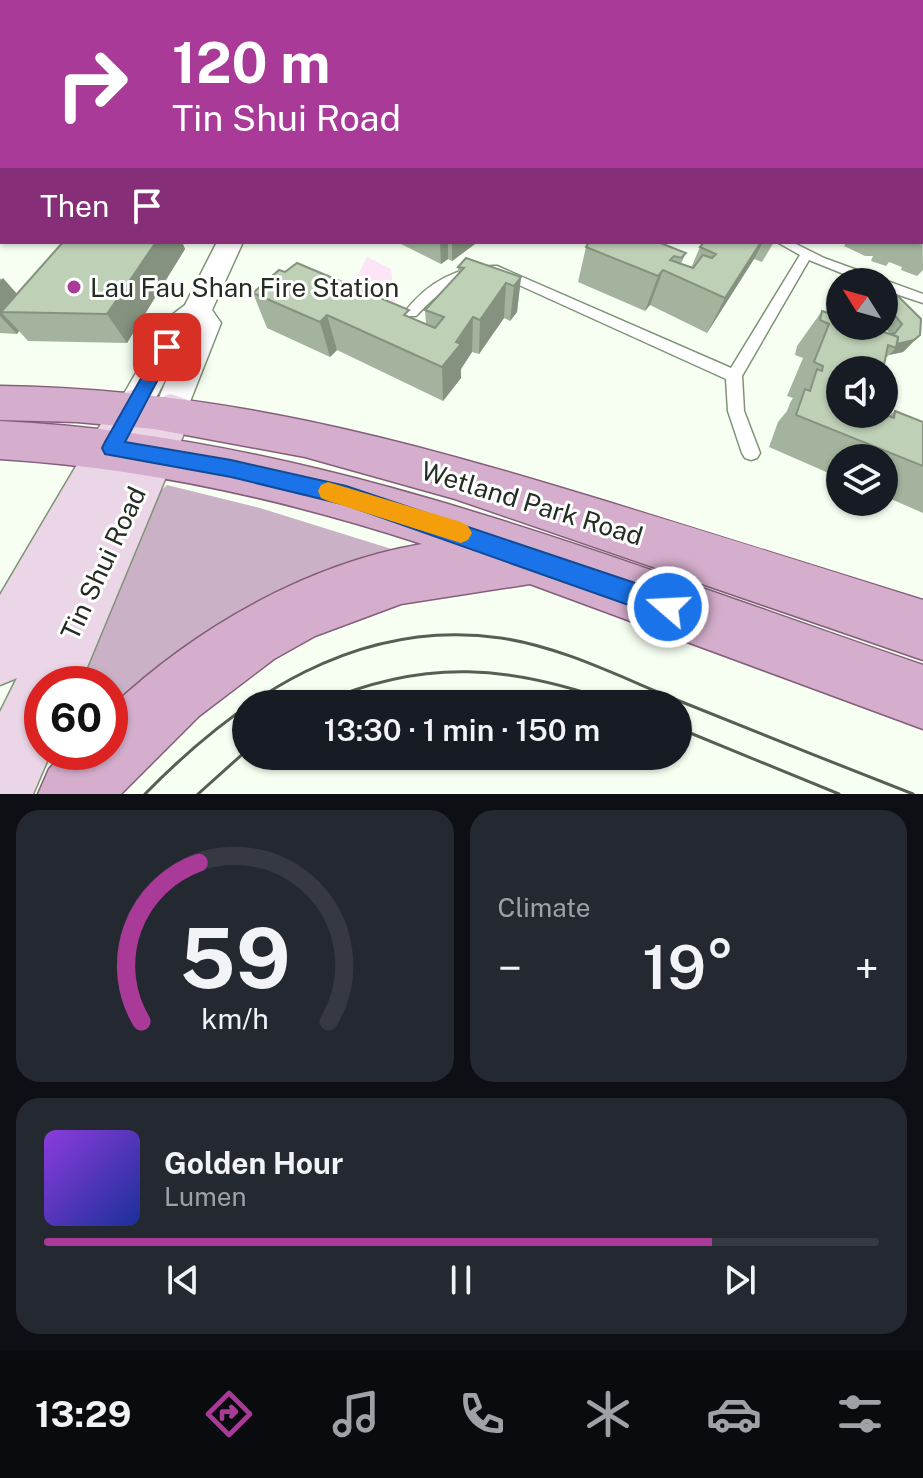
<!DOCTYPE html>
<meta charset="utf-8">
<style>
body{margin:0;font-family:"Public Sans",sans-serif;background:#242831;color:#f1f3f6;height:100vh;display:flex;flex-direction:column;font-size:30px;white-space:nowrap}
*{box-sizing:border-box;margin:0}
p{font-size:26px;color:#9ea1a6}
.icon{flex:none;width:44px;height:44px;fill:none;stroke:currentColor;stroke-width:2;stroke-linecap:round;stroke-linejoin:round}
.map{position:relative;height:794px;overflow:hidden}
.panel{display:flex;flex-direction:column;gap:16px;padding:16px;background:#0d0f14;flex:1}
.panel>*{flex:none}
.banner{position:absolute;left:0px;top:0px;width:924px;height:244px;box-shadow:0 2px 6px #0004;background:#a93a98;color:#fff;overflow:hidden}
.needle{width:52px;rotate:307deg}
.controls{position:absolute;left:826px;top:268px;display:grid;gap:16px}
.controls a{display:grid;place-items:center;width:72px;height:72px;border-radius:50%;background:#171b24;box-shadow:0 2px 6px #0004;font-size:40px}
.speed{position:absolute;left:24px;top:666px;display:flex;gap:16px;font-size:40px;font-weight:700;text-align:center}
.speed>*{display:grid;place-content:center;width:104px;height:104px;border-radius:50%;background:#171b24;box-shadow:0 2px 6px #0004;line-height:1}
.speed .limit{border:12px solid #d22;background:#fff;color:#111}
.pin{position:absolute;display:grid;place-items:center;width:68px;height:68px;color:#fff;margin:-34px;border-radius:16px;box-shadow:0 4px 12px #0006}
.me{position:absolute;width:88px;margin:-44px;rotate:289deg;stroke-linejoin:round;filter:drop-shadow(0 0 6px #0008)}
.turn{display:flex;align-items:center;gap:28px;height:168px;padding:0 40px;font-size:36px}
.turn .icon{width:104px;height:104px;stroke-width:2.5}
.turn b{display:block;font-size:56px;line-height:68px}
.then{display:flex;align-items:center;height:76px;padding:0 40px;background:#0003;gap:16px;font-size:30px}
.big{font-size:60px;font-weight:600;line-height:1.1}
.panel .card{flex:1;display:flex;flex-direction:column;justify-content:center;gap:12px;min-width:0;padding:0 28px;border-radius:24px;background:#242831}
.panel .dial{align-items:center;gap:0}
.dial svg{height:208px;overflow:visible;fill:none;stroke:#363941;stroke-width:7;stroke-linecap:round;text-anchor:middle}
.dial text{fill:#f1f3f6;stroke:none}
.song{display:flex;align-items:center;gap:24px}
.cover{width:96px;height:96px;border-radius:12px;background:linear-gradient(135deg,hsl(270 70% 55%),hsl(230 70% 35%))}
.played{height:8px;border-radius:4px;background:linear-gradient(90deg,#a93a98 80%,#363941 80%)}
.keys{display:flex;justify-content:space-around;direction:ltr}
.heat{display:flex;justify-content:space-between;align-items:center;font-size:44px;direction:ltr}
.panel .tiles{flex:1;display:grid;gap:16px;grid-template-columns:1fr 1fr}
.card:last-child{grid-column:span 2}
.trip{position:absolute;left:232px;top:690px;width:460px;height:80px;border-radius:40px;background:#171b24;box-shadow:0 2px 6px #0004;font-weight:600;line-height:80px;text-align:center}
.tab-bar{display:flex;height:128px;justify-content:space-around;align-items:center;background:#090b0e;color:#9ea1a6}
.tab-bar .icon{width:56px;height:56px}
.tab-bar .selected{color:#a93a98}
.tab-bar b{font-size:36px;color:#f1f3f6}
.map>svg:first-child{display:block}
.green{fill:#fee4f7}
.forest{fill:#cbb1c5}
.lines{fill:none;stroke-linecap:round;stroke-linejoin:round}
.service-casing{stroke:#7f9477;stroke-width:3}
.minor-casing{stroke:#7f9477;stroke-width:3}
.secondary-casing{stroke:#7f9477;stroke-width:3}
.primary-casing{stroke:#845e7a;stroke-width:3}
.service{fill:#fff;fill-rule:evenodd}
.minor{fill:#fff;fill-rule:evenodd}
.secondary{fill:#ead6e6;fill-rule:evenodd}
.primary{fill:#d4aecc;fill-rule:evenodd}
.tram{stroke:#565f53;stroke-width:3}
.wall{fill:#a3b39d}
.shaded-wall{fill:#85927f}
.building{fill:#bed0b6;stroke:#85927f;stroke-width:2}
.route{fill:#1a73e8;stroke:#114b97;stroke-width:2}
.slow{fill:#f59e0b}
.poi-dot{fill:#a93a98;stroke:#fff;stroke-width:3}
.labels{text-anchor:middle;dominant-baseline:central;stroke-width:6;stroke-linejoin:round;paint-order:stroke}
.poi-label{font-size:26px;fill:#242d21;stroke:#fff;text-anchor:start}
.street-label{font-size:26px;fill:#242d21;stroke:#fff}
</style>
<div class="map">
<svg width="923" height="794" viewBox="0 0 923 794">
<rect width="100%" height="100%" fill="#f6fff2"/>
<path class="green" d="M 367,257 L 391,269 L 397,314 L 359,293 L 358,275 Z"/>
<path class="forest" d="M 167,485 L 260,508 L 414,556 L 110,718 L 110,684 L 71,684 L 158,493 Z"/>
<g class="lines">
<g class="service-casing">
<g id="service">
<rect x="922" y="183" width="1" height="6"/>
<path d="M 777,242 L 792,242 L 824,258 L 923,294 L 923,303 L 884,290 L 884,282 L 864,282 L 809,260 L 742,376 L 744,411 L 760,453 L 757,458 L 751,460 L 745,458 L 742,453 L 728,411 L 726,379 L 495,274 C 460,273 439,292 416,316 L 406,316 L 404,313 C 427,282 459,265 497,266 L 731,368 L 800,255 Z"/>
</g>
</g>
<g class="minor-casing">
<path id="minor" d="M 217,242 L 243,242 L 212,310 L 221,323 L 182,422 L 170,426 L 158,422 L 153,412 L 171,369 L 146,417 L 134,421 L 122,417 L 117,407 L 122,397 L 168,318 L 185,305 Z"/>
</g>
<g class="secondary-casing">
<path id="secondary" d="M 134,389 L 150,395 L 153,401 L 170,394 L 186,399 L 193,412 L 80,684 L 42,684 L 42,752 L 51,752 L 33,794 L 0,794 L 0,712 L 17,678 L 0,685 L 0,595 L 118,395 Z"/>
</g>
<g class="primary-casing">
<g id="primary">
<path d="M 0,386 C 218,389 399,438 605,501 C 711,533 817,566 923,600 L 923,660 L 455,499 L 305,457 L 154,429 L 77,422 L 0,420 Z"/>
<path d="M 0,421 C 321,436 622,563 923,665 L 923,729 L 530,584 L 401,604 L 315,636 L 274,659 L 199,716 L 121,794 L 38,794 L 49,769 L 65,752 L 110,752 L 110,708 C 195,628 306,564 422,544 C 284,499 145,468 0,459 Z"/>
</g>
</g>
<use href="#service" class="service"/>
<use href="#minor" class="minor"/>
<use href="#secondary" class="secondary"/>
<use href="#primary" class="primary"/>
<g class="tram">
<path d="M 318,704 C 425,657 511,665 619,704"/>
<path d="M 678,728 L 839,794"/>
<path d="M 145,794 C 240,697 358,617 501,638 C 562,647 620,677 677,700 C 756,732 834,763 913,794"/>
<path d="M 198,794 L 246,751"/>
</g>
</g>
<g class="wall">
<path d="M 922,213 L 923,270 L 917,276 L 901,270 L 902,267 L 889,262 L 886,266 L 871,261 L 873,256 L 865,256 L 844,246 L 847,242 L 922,242 Z"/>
<path d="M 63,242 L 182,242 L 185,249 L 127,343 L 28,341 L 19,331 L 17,334 L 0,333 L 0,278 L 17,294 Z"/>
<path d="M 397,242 L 475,242 L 475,244 L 452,261 L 448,259 L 441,264 Z"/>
<path d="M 585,242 L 658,242 L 686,253 L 681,264 L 691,268 L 700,247 L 704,242 L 774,242 L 762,262 L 754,259 L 707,333 L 650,305 L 645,311 L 578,282 L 586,247 L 588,243 Z"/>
<path d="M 458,267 L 521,277 L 517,312 L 510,321 L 504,318 L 479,354 L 472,352 L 461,369 L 461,378 L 443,401 L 337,350 L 330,357 L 267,328 L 253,293 L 410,317 L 426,324 L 425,310 L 458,274 Z"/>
<path d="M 840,285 L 840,304 L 832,301 Z"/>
<path d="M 884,290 L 920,335 L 903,352 L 889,355 L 885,359 L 840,370 L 840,414 L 889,416 L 895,411 L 923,422 L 923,513 L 884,496 L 884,458 L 840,458 L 840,478 L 769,447 L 778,422 L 787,411 L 790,403 L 793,398 L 787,396 L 803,358 L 795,355 L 797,346 L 822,311 L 890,334 L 884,326 Z"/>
</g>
<g class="shaded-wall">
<path d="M 0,166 L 2,166 L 2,206 L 0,204 Z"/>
<path d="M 156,242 L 182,242 L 185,249 L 127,343 L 107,314 Z"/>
<path d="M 440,242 L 448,242 L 448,259 L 441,264 Z"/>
<path d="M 452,242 L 475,242 L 475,244 L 452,261 Z"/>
<path d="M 761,242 L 763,242 L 754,259 L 707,333 L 725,298 Z"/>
<path d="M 663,270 L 650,305 L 645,311 L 658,276 Z"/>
<path d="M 521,277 L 517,312 L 510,321 L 514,286 Z"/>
<path d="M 3,278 L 33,312 L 1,312 L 19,331 L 17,334 L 0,316 L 0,281 Z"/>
<path d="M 506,283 L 504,318 L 479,354 L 480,320 Z"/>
<path d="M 327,315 L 337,350 L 330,357 L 320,322 Z"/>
<path d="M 473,317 L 472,352 L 461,369 L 461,378 L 443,401 L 442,367 Z"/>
<path d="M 920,335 L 903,352 L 889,355 L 896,348 L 891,346 Z"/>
</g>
<g class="building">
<rect x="0" y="156" width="2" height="10"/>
<path d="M 922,213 L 923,213 L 923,237 L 922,236 Z"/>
<path d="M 63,242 L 156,242 L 107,314 L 1,312 Z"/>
<path d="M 589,242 L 658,242 L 686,253 L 681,258 L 674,256 L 670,260 L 693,268 L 703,255 L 712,258 L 716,254 L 700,247 L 704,242 L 761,242 L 725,298 L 663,270 L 658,276 L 586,247 Z"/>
<path d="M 466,258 L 521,277 L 514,286 L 506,283 L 480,320 L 473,317 L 456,342 L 461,344 L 442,367 L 327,315 L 320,322 L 253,293 L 279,270 L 285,272 L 297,263 L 409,310 L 404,315 L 435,328 L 444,317 L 425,310 L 464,268 L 458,267 Z"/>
<path d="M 847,276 L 864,282 L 844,282 Z"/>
<path d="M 884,290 L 897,295 L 921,319 L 920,335 L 914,340 L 897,344 L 898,337 L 890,334 L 895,333 L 902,324 L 888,307 L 884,305 Z"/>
<path d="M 822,311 L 840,317 L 840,326 L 867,326 L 898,337 L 896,348 L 888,345 L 883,370 L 840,370 L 840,414 L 883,414 L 894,418 L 895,411 L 923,422 L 923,466 L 796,415 L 805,389 L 810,391 L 817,369 L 822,371 L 823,366 L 814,362 L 829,324 L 820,320 Z"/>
</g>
<linearGradient id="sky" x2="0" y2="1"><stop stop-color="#8bb3c8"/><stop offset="0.42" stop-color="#fbfff9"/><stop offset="1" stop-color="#fbfff9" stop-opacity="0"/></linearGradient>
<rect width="923" height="191" fill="url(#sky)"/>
<path class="route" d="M 167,341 L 175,347 L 125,442 L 231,460 L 346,486 L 668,594 L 677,598 L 680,607 L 677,615 L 668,619 L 346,505 L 231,477 L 105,454 L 102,448 L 105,442 L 161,343 Z"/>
<path class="slow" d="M 328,482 L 461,522 L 468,526 L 472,533 L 468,540 L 461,543 L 328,501 L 321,498 L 318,491 L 321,485 Z"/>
<circle class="poi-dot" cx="74" cy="287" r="8"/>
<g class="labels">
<g class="poi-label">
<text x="90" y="287">Lau Fau Shan Fire Station</text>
</g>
<g class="street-label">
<text transform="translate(532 503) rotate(17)">Wetland Park Road</text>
<text transform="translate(103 563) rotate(-65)">Tin Shui Road</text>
</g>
</g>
</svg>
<div class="controls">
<a><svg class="needle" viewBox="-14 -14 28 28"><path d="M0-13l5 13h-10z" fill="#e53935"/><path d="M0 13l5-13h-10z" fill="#9ea1a6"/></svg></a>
<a><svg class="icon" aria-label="sound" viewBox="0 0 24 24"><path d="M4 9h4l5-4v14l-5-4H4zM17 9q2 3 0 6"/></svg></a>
<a><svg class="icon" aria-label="layers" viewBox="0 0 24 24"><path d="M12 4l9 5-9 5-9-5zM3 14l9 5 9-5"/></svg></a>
</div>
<div class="speed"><div class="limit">60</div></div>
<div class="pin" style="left:167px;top:347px;background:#d93025"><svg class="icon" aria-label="arrive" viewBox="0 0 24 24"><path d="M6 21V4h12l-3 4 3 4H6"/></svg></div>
<svg class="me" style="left:668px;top:607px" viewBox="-20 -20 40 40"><circle r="17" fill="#1a73e8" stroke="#fff" stroke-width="3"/><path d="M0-11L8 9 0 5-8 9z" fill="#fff"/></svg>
<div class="trip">13:30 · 1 min · 150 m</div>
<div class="banner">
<div class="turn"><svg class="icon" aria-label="right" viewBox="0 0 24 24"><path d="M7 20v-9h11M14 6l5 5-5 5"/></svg><div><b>120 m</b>Tin Shui Road</div></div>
<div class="then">Then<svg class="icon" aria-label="arrive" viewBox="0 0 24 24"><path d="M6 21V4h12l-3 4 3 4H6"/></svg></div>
</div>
</div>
<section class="panel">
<div class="tiles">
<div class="card dial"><svg viewBox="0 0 100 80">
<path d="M14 69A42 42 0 1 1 86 69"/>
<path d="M14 69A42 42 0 0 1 36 8" stroke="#a93a98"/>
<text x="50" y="56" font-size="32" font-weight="700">59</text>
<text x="50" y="72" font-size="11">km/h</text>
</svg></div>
<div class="card"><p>Climate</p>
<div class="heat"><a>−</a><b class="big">19°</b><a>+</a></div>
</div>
<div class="card">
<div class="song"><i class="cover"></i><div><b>Golden Hour</b><p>Lumen</p></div></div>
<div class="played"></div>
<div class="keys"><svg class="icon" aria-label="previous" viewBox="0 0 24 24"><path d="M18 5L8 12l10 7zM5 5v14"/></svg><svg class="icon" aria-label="pause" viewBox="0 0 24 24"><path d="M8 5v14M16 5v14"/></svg><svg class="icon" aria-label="next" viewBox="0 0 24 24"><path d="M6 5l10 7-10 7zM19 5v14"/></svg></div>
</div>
</div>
</section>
<nav class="tab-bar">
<b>13:29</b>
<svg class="icon selected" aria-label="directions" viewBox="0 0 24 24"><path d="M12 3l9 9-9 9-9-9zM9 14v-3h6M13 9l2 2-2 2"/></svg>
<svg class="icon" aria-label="music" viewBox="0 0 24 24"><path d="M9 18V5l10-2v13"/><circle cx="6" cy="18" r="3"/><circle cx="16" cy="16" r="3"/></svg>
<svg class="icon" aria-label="phone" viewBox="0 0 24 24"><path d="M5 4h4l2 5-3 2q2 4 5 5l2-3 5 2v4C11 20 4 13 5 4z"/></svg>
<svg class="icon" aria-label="climate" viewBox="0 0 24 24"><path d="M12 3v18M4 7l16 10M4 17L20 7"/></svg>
<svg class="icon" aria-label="car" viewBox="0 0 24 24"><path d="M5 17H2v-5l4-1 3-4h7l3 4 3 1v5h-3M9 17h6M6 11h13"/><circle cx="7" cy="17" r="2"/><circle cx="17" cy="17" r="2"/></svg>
<svg class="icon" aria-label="filters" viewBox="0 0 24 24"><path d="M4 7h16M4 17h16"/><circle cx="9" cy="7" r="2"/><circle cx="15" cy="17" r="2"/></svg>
</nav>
